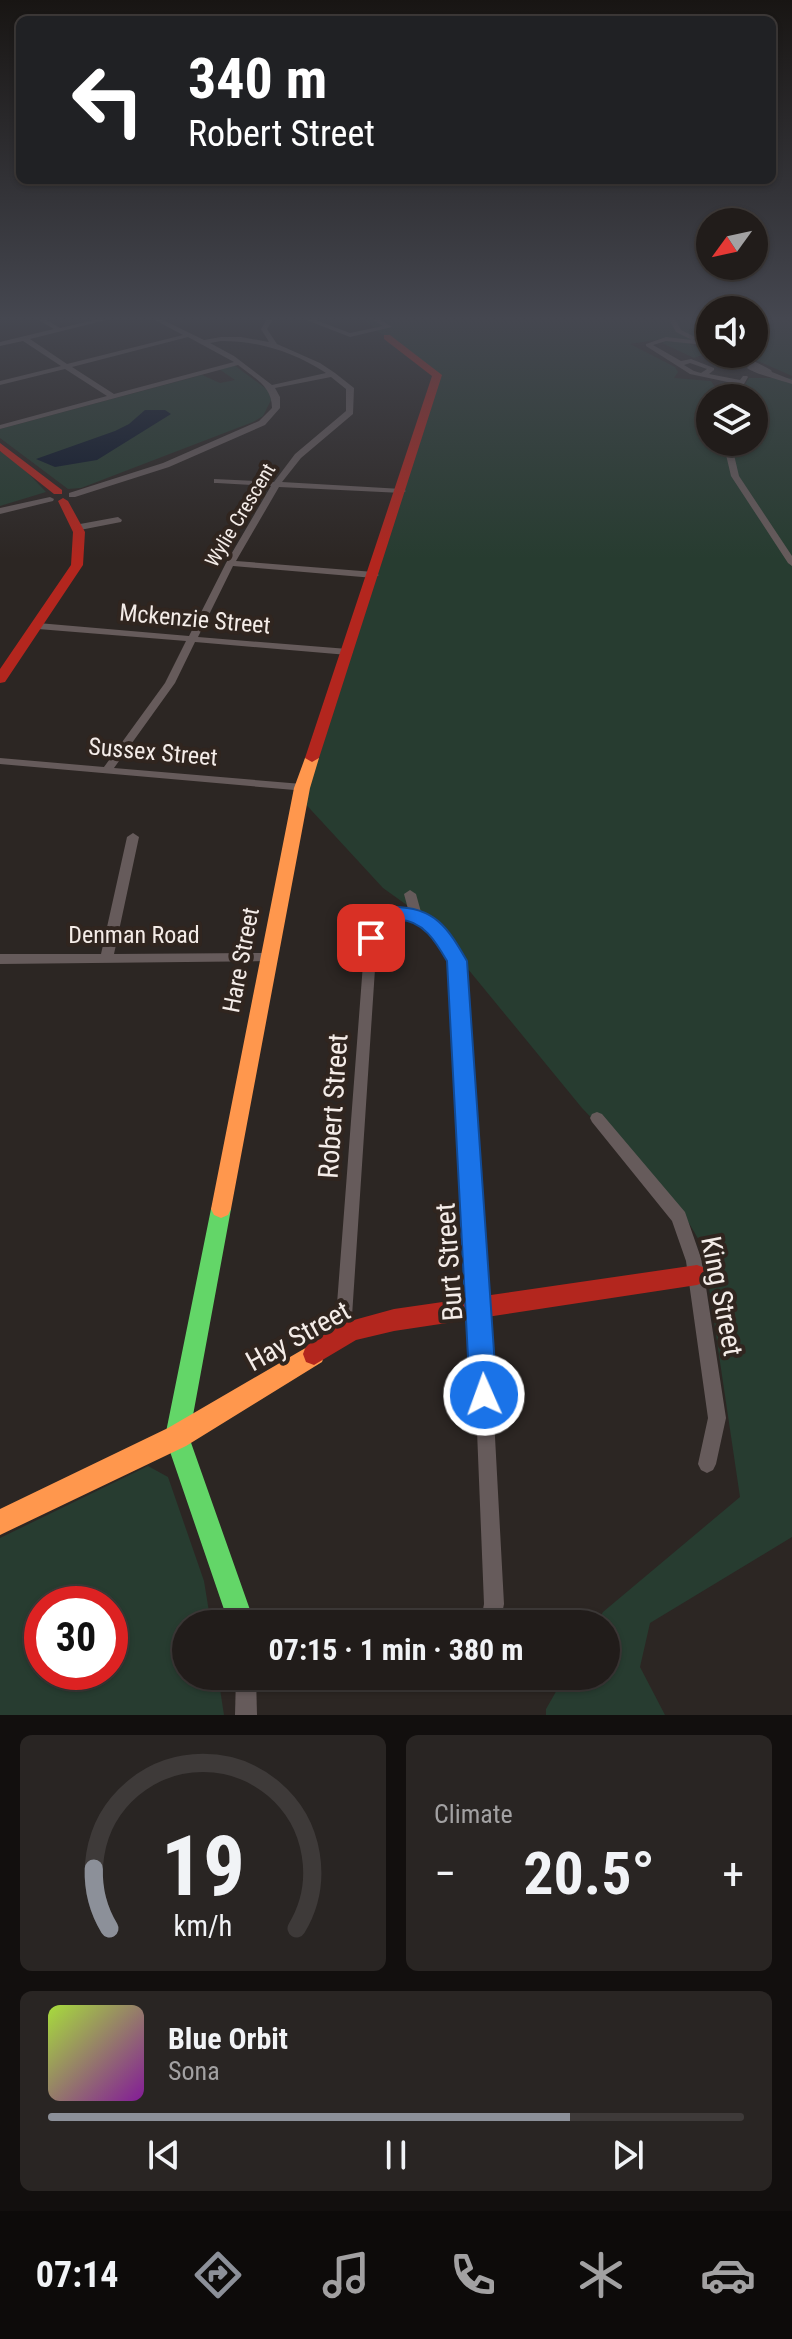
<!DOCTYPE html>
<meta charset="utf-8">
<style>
body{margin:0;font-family:"Roboto Condensed",sans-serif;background:#292523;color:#f1f3f6;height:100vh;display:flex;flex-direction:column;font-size:30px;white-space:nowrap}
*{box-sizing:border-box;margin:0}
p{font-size:26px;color:#a2a1a2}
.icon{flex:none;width:44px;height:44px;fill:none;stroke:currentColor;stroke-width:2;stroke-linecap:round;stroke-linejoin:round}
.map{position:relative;height:1715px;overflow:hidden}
.side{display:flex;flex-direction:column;gap:20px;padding:20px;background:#120f0e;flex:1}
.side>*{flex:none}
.top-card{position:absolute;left:16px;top:16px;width:760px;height:168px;border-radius:12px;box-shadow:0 2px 6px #0004,0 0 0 2px #3e3a39;background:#202124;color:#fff;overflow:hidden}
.needle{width:52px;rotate:237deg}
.fabs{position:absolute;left:696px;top:208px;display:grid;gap:16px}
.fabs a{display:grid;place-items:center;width:72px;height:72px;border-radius:50%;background:#211c1a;box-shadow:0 2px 6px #0004,0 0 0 2px #3e3a39;font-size:40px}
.speed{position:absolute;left:24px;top:1586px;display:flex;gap:16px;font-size:40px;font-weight:700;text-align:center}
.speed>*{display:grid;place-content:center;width:104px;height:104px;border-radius:50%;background:#211c1a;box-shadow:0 2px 6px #0004,0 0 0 2px #3e3a39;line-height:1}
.speed .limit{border:12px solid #d22;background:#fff;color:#111}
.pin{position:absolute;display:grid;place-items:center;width:68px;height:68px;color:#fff;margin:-34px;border-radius:16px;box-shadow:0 4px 12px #0006}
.me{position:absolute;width:88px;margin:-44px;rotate:358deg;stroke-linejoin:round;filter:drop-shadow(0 0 6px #0008)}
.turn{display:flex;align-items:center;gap:28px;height:168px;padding:0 40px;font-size:36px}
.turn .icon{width:104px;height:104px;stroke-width:2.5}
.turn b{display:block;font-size:56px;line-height:68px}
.big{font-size:60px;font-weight:700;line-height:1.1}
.side .widget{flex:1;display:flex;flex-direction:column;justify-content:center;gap:12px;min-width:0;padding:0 28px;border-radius:12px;background:#292523}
.side .dial{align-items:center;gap:0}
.dial svg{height:208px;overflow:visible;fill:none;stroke:#3e3a39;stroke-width:7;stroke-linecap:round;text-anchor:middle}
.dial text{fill:#f1f3f6;stroke:none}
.song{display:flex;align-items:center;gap:24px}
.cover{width:96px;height:96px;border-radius:12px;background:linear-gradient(135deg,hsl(80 70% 55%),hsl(290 70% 35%))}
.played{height:8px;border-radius:4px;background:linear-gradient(90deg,#8c9099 75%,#3e3a39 75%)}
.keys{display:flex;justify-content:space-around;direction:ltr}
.heat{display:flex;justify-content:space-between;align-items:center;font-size:44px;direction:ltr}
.side .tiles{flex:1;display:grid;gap:20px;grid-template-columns:1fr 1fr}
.widget:last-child{grid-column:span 2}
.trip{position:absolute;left:172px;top:1610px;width:448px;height:80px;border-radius:40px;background:#211c1a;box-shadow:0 2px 6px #0004,0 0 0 2px #3e3a39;font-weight:700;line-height:80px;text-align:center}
.tabs{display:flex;height:128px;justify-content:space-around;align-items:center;background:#0d0b0a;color:#a2a1a2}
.tabs .icon{width:56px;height:56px}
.tabs .on{color:#8c9099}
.tabs b{font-size:36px;color:#f1f3f6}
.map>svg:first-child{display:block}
.green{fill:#273c30;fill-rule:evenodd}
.water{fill:#0c1629}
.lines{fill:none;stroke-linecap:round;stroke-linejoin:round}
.street{fill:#665b5b;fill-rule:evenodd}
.fast{fill:#63d668;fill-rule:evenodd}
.slow{fill:#ff974d;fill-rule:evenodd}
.jam{fill:#b3261e;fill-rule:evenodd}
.route{fill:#1a73e8;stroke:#114b97;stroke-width:2}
.labels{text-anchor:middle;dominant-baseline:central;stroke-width:8;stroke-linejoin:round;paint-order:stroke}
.far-street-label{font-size:20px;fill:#f4ece8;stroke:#30251f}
.street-label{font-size:24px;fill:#f4ece8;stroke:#30251f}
.near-street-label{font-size:28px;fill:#f4ece8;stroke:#30251f}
</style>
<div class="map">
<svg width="792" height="1715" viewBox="0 0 792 1715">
<rect width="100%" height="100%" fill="#2c2623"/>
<g class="green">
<path d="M 363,319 L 710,319 L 710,342 L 701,338 L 688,343 L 710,352 L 694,358 L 662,343 L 668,338 L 630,344 L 675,367 L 678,372 L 674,378 L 711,381 L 716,389 L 743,388 L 749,378 L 792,378 L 792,1537 L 650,1623 L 640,1667 L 665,1715 L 546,1715 L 546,1709 L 565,1676 L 606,1676 L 606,1624 L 596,1624 L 603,1612 L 740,1497 L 703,1247 L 683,1213 L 582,1108 L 463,963 L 443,931 L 383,888 L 300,798 L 436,377 ZM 710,398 L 754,398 L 754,442 L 710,442 Z"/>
<path d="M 754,319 L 792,319 L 792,376 L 742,354 L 754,354 Z"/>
<path d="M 234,365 L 268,390 L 271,400 L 263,416 L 253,422 L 81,488 L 68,489 L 0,438 L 0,429 L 202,375 L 220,383 L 235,380 L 219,369 Z"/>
<path d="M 6,450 L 46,492 L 0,506 L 0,452 Z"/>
<path d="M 148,1466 L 168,1477 L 204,1581 L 211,1624 L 186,1624 L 186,1676 L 218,1676 L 224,1715 L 0,1715 L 0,1538 ZM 42,1604 L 110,1604 L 110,1672 L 42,1672 Z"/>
</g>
<path class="water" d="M 145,410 L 165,410 L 171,414 L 97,460 L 55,467 L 36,459 L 115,431 L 129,424 Z"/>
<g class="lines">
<g class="street">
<path d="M 37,319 L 45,319 L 60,328 L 99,319 L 110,319 L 30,339 L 67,364 L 183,335 L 153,319 L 161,319 L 204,340 L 221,337 L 241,337 L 269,342 L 261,329 L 267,319 L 273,319 L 267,329 L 277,344 L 320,363 L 335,373 L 354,388 L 353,414 L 301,458 L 282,482 L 402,489 L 406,491 L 402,493 L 279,487 L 236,561 L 374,572 L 379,575 L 374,578 L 233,566 L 198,637 L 348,649 L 353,652 L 348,655 L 195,642 L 175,683 L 114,768 L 302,784 L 306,785 L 308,788 L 306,791 L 0,764 L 0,758 L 104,767 L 165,683 L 186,641 L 38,629 L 33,626 L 38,623 L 189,636 L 226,563 L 271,486 L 217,483 L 214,483 L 214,479 L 274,482 L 295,454 L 346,411 L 346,389 L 331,377 L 275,388 L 280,397 L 280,408 L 265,425 L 169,467 L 75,497 L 69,497 L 69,493 L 163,463 L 259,421 L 272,408 C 272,386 254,378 238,365 L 0,429 L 0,425 L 107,396 L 65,369 L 0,385 L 0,381 L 61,366 L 23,341 L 0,346 L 0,342 L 54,329 ZM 188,337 L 234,362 L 114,394 L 72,367 ZM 221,341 C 260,341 293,352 326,373 L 272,385 L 234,356 L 210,343 Z"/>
<path d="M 304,319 L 313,319 L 350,333 L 383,326 L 371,319 L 379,319 L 392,327 L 350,337 Z"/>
<path d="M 669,319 L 675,319 L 681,330 L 695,337 L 696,338 L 693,340 L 707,343 L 704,345 L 666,341 L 653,345 L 681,361 L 691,359 L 714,368 L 714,370 L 709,374 L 740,380 L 743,376 L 747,376 L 748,377 L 736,398 L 728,398 L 737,384 L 690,374 L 646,346 L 646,344 L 666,337 L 692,340 L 676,332 ZM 690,363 L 707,369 L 701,373 L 694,371 L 684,365 Z"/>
<path d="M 727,354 C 739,354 761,364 771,370 L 772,372 L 792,380 L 792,384 C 780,380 755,374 747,368 L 749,366 Z"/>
<path d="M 723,442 L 731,442 L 739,476 L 792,556 L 792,566 L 788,563 L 731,476 Z"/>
<path d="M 50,497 L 54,499 L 53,501 L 0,514 L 0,508 Z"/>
<path d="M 118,517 L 122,520 L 121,522 L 80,530 L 76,527 L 80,524 Z"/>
<path d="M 133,833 L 139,837 L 114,954 L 268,953 L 273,955 L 275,958 L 273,961 L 0,964 L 0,954 L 101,954 L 127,837 Z"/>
<path d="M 410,890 L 416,894 L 421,912 L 445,930 L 464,961 L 488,1307 L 504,1604 L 500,1624 L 480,1624 L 484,1604 L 472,1307 L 450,961 C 437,938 426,919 397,918 L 377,939 L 352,1316 L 359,1331 L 357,1337 L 351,1339 L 345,1337 L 336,1317 L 365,938 L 390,910 L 408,909 L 404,894 Z"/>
<path d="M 597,1112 L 602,1114 L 685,1212 L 702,1261 L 726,1418 L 716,1464 L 713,1470 L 707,1473 L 701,1470 L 698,1464 L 708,1418 L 686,1261 L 672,1221 L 592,1122 L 590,1118 L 592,1114 Z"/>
<path d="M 236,1676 L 256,1676 L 257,1715 L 235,1715 Z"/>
</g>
<path class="fast" d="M 221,1200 L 228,1203 L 231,1209 L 189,1437 L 255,1624 L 229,1624 L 165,1437 L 211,1209 L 214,1203 Z"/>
<g class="slow">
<path d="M 312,754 L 319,758 L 310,788 L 231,1209 L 228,1215 L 221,1218 L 214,1215 L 211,1209 L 294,788 L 305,758 Z"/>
<path d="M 314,1343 L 322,1346 L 325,1354 L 322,1362 L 186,1446 L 0,1535 L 0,1509 L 168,1428 Z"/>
</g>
<g class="jam">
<path d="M 384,335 L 390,335 L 442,375 L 319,758 L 312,762 L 305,758 L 432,376 L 384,339 Z"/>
<path d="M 0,443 L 62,490 L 62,494 L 54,494 L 0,451 Z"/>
<path d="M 63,498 L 68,501 L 85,532 L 83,565 L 5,682 L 0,683 L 0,669 L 71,565 L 73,532 L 58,501 Z"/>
<path d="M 697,1265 L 705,1268 L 708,1275 L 705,1282 L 697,1285 L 394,1331 L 356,1340 L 314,1365 L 306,1362 L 303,1354 L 306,1346 L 343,1323 L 394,1309 Z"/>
</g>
</g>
<linearGradient id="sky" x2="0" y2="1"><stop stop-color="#181513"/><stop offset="0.57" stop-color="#454750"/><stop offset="1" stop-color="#454750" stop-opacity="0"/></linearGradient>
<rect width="792" height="559" fill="url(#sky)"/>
<path class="route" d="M 394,907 C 435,907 448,928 467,961 L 497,1395 L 493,1405 L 484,1409 L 474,1405 L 470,1395 L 447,961 C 436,942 423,920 399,920 L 378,943 L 364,943 L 361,938 C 368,927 382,910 394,907 Z"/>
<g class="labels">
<g class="far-street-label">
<text transform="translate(240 515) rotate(-59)">Wylie Crescent</text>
</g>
<g class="street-label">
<text transform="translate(195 619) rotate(5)">Mckenzie Street</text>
<text transform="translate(153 752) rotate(5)">Sussex Street</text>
<text x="134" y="935">Denman Road</text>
<text transform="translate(241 960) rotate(-79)">Hare Street</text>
</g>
<g class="near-street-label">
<text transform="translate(333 1106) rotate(-86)">Robert Street</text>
<text transform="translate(449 1262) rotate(-94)">Burt Street</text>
<text transform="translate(722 1296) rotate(79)">King Street</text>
<text transform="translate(298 1336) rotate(-29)">Hay Street</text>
</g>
</g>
</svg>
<div class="fabs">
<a><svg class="needle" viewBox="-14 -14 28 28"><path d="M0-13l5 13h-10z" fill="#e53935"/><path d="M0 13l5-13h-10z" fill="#a2a1a2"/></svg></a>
<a><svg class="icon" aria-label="sound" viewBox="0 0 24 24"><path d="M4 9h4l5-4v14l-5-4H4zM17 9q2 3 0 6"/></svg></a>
<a><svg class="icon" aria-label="layers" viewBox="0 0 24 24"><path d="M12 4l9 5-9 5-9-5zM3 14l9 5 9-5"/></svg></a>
</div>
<div class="speed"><div class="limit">30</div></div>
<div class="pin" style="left:371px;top:938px;background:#d93025"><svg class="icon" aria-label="arrive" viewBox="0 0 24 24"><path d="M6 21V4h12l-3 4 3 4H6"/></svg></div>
<svg class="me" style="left:484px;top:1395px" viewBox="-20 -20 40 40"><circle r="17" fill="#1a73e8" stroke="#fff" stroke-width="3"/><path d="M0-11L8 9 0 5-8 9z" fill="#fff"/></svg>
<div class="trip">07:15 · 1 min · 380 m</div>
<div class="top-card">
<div class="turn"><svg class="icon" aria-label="left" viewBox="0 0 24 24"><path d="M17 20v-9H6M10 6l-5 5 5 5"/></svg><div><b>340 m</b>Robert Street</div></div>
</div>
</div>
<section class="side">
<div class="tiles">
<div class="widget dial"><svg viewBox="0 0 100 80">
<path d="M14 69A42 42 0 1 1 86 69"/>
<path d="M14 69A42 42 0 0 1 8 46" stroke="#8c9099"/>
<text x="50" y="56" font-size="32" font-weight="700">19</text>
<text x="50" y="72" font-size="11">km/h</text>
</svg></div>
<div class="widget"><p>Climate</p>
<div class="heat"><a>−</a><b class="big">20.5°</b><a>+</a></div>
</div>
<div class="widget">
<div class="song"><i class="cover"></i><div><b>Blue Orbit</b><p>Sona</p></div></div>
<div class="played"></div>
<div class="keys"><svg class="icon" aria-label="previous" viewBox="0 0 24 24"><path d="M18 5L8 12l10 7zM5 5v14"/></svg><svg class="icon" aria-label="pause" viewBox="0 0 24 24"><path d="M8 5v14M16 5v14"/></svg><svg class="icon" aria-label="next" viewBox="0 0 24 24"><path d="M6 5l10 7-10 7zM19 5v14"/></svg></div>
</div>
</div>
</section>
<nav class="tabs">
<b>07:14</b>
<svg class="icon on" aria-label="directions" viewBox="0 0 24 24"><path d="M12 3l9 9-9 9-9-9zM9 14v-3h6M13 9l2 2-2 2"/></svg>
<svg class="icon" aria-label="music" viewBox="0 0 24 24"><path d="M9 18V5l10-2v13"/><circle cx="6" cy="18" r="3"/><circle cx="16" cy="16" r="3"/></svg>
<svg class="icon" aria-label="phone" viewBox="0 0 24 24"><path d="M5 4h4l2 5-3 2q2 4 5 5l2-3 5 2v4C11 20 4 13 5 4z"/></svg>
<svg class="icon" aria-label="climate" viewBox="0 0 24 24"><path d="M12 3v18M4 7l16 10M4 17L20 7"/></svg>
<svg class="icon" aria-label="car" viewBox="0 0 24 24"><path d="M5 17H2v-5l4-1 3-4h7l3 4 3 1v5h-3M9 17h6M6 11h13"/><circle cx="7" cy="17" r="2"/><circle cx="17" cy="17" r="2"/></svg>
</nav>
